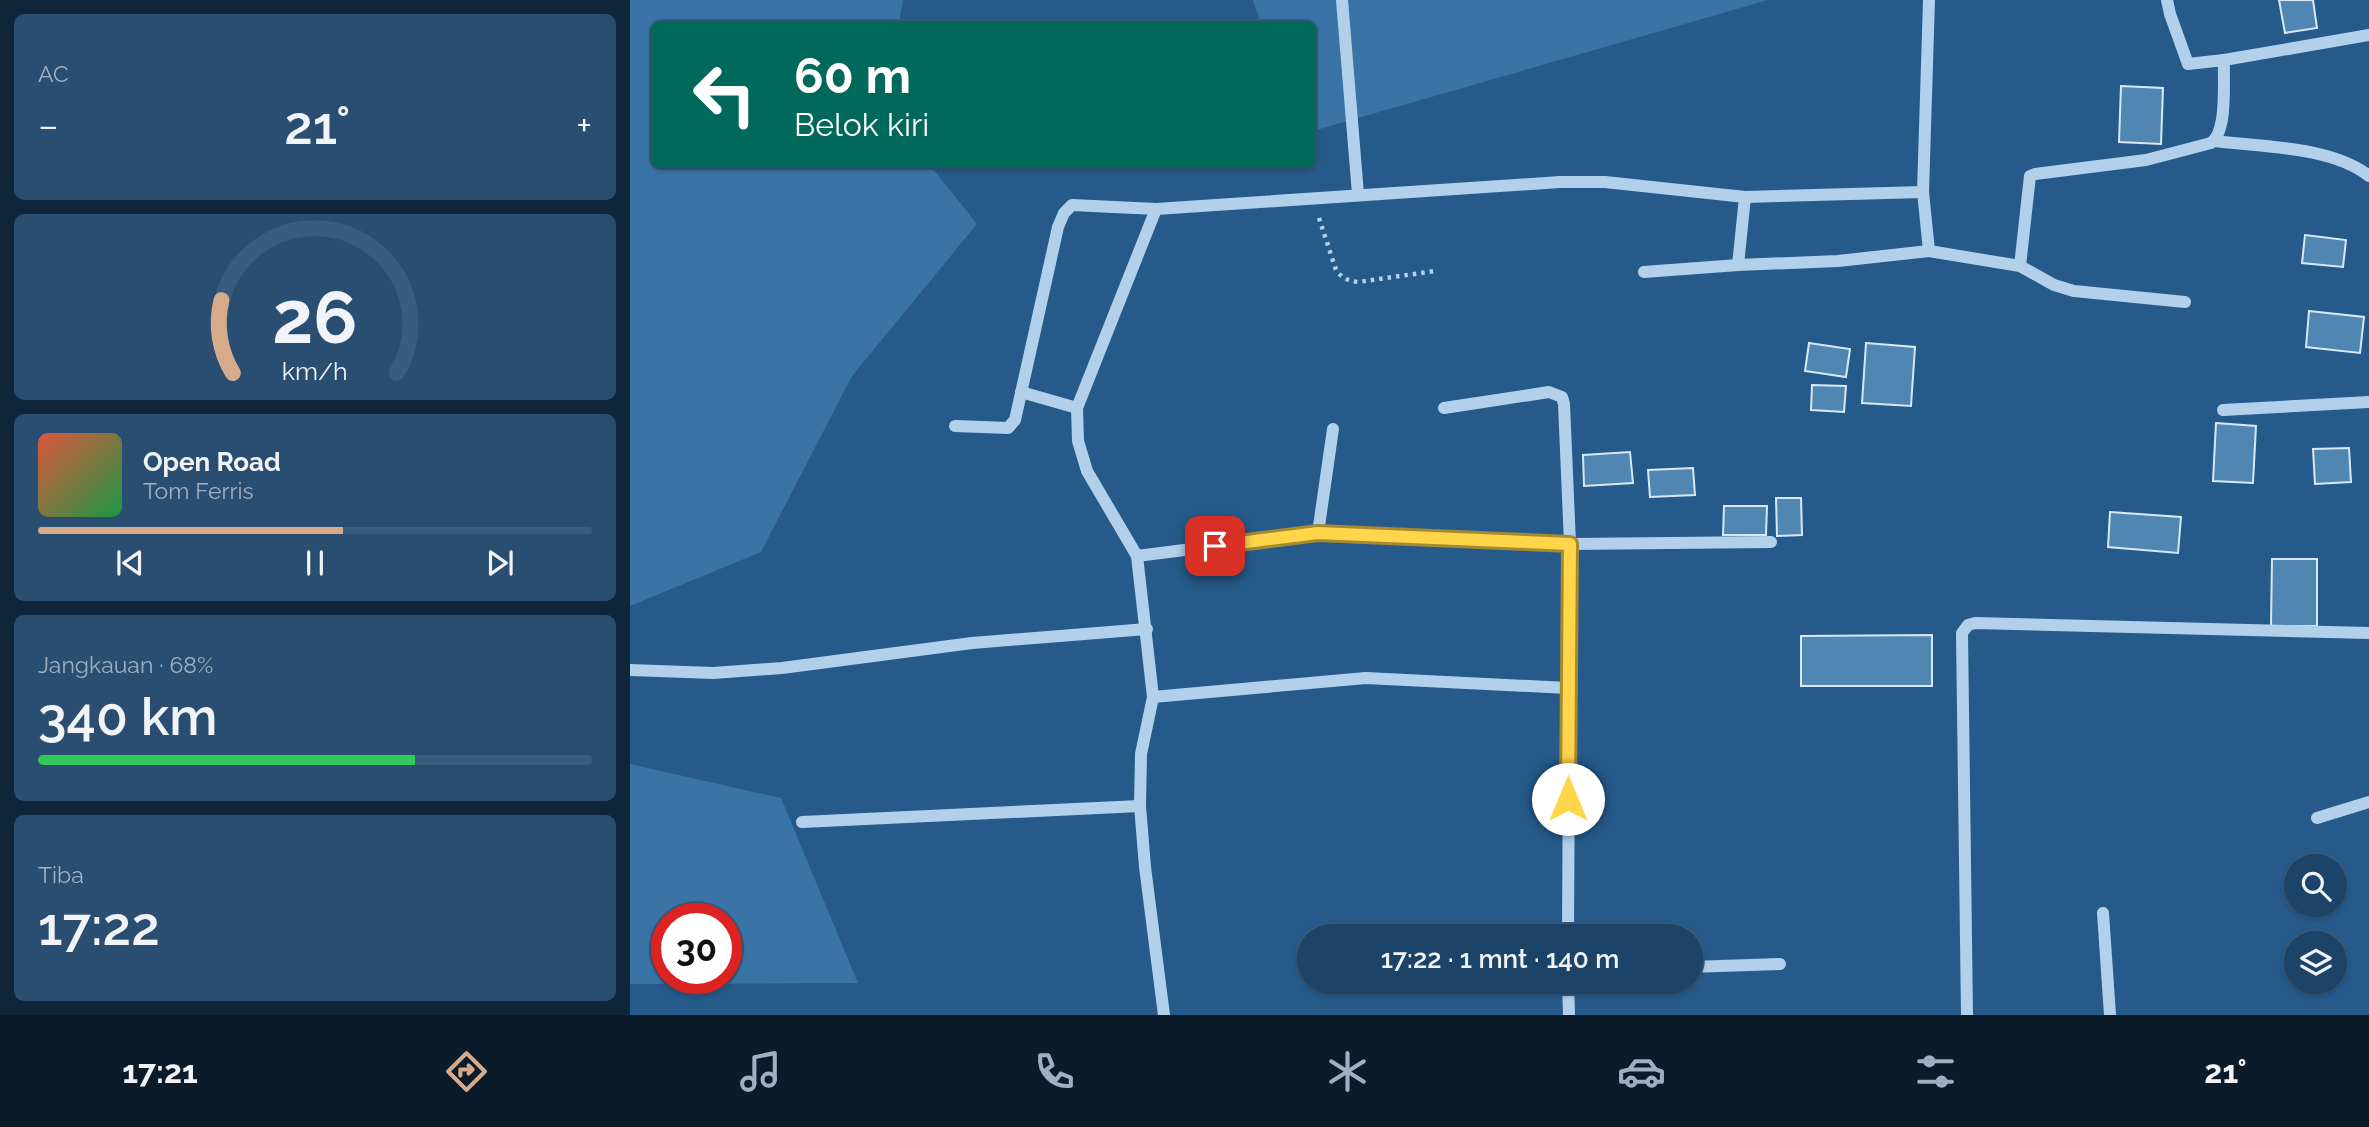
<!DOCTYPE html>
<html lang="id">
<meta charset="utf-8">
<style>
body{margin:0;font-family:Raleway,sans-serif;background:#294e71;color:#f1f3f6;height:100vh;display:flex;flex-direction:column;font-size:26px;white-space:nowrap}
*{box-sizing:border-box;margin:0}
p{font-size:23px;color:#a0b0c0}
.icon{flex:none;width:38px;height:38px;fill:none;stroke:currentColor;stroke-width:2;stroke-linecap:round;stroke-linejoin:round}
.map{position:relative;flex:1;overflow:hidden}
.drawer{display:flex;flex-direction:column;gap:14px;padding:14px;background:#0f2539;width:630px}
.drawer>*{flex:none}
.top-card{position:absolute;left:21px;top:21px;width:665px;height:147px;border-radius:10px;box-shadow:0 2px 5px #0004,0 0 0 2px #3a5c7c;background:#00695c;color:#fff;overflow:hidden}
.tools{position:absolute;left:1654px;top:854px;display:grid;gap:14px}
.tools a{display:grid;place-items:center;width:63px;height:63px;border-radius:50%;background:#1c4468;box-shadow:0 2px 5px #0004,0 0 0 2px #3a5c7c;font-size:35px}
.speed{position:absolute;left:21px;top:903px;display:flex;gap:14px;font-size:35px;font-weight:700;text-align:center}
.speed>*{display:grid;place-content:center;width:91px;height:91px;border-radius:50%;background:#1c4468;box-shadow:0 2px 5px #0004,0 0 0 2px #3a5c7c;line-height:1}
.speed .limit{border:10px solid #d22;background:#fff;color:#111}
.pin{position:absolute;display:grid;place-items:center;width:60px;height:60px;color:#fff;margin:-30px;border-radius:14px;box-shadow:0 4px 10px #0006}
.me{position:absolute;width:77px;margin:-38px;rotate:0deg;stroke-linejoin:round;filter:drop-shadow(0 0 5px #0008)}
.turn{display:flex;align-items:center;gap:24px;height:147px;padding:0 28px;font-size:32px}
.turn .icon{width:91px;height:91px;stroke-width:2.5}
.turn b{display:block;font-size:49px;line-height:60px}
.big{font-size:52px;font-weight:600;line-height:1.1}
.drawer .tile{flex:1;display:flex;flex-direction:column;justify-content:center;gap:10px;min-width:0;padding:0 24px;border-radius:10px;background:#294e71}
.drawer .dial{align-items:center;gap:0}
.dial svg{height:182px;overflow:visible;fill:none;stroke:#3a5c7c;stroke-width:7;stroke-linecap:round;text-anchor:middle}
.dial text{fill:#f1f3f6;stroke:none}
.song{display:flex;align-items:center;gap:21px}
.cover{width:84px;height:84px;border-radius:10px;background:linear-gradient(135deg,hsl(10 70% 55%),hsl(140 70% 35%))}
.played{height:7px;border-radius:4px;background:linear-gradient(90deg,#d6ab8b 55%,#3a5c7c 55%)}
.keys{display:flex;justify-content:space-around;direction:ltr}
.heat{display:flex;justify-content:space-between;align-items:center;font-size:38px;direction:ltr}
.charge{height:10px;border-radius:5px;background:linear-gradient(90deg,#34c759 68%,#3a5c7c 0)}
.trip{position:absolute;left:667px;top:924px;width:406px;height:70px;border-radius:35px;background:#1c4468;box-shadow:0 2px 5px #0004,0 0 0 2px #3a5c7c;font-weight:600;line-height:70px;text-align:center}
.menu{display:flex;height:112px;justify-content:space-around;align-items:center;background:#0b1b2a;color:#a0b0c0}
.menu .icon{width:49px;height:49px}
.menu .active{color:#d6ab8b}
.menu b{font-size:32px;color:#f1f3f6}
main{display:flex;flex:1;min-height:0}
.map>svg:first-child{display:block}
.green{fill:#3a74a6;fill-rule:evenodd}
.building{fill:#5286b2;stroke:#d7e8f7;stroke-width:2}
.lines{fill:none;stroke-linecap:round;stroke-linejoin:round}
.path{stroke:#b2d0ea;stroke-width:4.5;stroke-dasharray:3.5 5;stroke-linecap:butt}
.minor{stroke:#b2d0ea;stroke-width:12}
.route-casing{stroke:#a68a30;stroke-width:18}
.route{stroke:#ffd54a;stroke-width:12}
</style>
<main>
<section class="drawer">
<div class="tile"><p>AC</p>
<div class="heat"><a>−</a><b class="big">21°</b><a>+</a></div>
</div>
<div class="tile dial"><svg viewBox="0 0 100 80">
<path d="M14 69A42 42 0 1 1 86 69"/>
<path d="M14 69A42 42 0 0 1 9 37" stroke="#d6ab8b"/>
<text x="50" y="56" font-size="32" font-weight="700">26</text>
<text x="50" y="72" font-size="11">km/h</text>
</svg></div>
<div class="tile">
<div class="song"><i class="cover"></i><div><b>Open Road</b><p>Tom Ferris</p></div></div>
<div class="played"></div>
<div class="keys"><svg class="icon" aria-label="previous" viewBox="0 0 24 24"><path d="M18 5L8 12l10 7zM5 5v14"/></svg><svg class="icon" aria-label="pause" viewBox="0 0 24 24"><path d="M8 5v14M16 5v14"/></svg><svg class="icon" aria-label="next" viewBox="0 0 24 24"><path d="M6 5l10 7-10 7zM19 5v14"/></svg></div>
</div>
<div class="tile"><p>Jangkauan · 68%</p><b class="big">340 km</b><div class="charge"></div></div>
<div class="tile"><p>Tiba</p><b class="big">17:22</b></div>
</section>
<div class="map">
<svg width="1739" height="1015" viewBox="0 0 1739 1015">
<rect width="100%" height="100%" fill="#255a8a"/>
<g class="green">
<path d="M 0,0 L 273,0 L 269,24 L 24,24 L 24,164 L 300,165 L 347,224 L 222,376 L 131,552 L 0,606 Z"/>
<path d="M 623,0 L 1138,0 L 683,131 L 682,24 L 631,24 Z"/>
<path d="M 0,764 L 151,798 L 228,983 L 0,984 ZM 37,919 L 96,919 L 96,978 L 37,978 Z"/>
</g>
<g class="building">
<path d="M 1649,0 L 1683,0 L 1687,28 L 1655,33 Z"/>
<path d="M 1491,86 L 1533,88 L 1531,144 L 1489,142 Z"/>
<path d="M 1675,235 L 1716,240 L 1713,267 L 1672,263 Z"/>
<path d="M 1679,311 L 1734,317 L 1730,353 L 1676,347 Z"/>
<path d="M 1179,343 L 1220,349 L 1216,377 L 1175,371 Z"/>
<path d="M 1236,343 L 1285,347 L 1281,406 L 1232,403 Z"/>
<path d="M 1182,385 L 1216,386 L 1214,412 L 1181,410 Z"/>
<path d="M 1586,423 L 1626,426 L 1623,483 L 1583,481 Z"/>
<path d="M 1719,448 L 1721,482 L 1685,484 L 1683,449 Z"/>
<path d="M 1000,452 L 1003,483 L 954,486 L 953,455 Z"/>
<path d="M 1063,468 L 1065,495 L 1020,497 L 1018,470 Z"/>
<path d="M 1146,498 L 1171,498 L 1172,535 L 1147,536 Z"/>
<path d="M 1094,506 L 1137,506 L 1136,535 L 1093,535 Z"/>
<path d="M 1480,512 L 1551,517 L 1548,553 L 1478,547 Z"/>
<path d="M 1642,559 L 1687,559 L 1687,626 L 1641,626 Z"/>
<path d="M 1302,635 L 1302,686 L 1171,686 L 1171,636 Z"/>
</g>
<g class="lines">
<path class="path" d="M 689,218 L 706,270 C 712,278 718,281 728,282 L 805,271"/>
<g class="minor">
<path d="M 712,0 L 728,194"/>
<path d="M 1299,0 L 1293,192 L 1299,251"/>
<path d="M 1537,0 L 1540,14 L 1558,64 L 1594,60"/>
<path d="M 1585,141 C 1631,147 1701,146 1739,176"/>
<path d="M 526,209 L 447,408 L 448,441 L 457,471 L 507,556 L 523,697 L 511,754 L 510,806 L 515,867 L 534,1015"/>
<path d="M 1108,265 L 1115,197"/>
<path d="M 1390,266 L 1400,176 L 1405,174 L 1516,160 L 1581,143 C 1598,131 1593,81 1594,60 L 1739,35"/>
<path d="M 1014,272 L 1108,265 L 1208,261 L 1299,251 L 1390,266 L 1424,285 L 1444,291 L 1555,302"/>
<path d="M 391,392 L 447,408"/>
<path d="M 1593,410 L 1739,402"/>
<path d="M 325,426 L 378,428 L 385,420 L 428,227 L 434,213 L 442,205 L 526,209 L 930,182 L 975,182 L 1115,197 L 1293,192"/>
<path d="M 688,533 L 703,429"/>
<path d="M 507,556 L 688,533 L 940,544 L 934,404 L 932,397 L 919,392 L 814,408"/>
<path d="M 0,670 L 83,673 L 152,668 L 342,643 L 517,629"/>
<path d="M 523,697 L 736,678 L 938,688"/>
<path d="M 1687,818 L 1739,802"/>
<path d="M 172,822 L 510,806"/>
<path d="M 1473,913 L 1480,1015"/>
<path d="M 938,936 L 940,544 L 1141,542"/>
<path d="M 1060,967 L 1150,964"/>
<path d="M 938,982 L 939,1015"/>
<path d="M 1337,1015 L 1332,633 L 1338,625 L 1345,623 L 1739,633"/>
</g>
</g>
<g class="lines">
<g class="route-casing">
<path id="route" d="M 585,546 L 688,533 L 940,544 L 938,799"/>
</g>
<use href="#route" class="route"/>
</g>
</svg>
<div class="tools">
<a><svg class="icon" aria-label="search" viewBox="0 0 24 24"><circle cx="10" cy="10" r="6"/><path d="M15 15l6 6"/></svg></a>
<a><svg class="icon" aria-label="layers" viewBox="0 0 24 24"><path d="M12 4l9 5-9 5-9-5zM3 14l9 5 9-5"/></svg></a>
</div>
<div class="speed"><div class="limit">30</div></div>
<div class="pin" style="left:585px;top:546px;background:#d93025"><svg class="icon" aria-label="arrive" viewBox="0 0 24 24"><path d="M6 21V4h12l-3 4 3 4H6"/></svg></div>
<svg class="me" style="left:938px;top:799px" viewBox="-20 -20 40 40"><circle r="19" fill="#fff"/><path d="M0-13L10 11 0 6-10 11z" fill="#ffd54a"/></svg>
<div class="trip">17:22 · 1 mnt · 140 m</div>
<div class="top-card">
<div class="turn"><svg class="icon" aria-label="left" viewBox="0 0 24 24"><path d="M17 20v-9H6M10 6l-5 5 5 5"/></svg><div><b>60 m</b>Belok kiri</div></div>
</div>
</div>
</main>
<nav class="menu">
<b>17:21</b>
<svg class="icon active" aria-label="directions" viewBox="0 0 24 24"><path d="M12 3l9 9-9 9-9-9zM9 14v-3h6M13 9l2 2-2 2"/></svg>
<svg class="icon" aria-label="music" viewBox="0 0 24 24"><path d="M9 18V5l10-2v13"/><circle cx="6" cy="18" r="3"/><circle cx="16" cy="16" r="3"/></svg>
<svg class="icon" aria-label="phone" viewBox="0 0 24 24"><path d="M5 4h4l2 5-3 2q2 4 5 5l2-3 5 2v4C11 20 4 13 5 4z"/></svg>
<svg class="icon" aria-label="climate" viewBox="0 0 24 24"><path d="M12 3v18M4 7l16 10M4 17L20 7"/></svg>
<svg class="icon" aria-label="car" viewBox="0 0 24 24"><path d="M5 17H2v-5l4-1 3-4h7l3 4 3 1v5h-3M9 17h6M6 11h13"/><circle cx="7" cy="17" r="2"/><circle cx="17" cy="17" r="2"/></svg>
<svg class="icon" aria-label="filters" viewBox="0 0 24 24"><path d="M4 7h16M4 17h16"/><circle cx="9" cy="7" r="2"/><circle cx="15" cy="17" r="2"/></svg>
<b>21°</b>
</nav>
